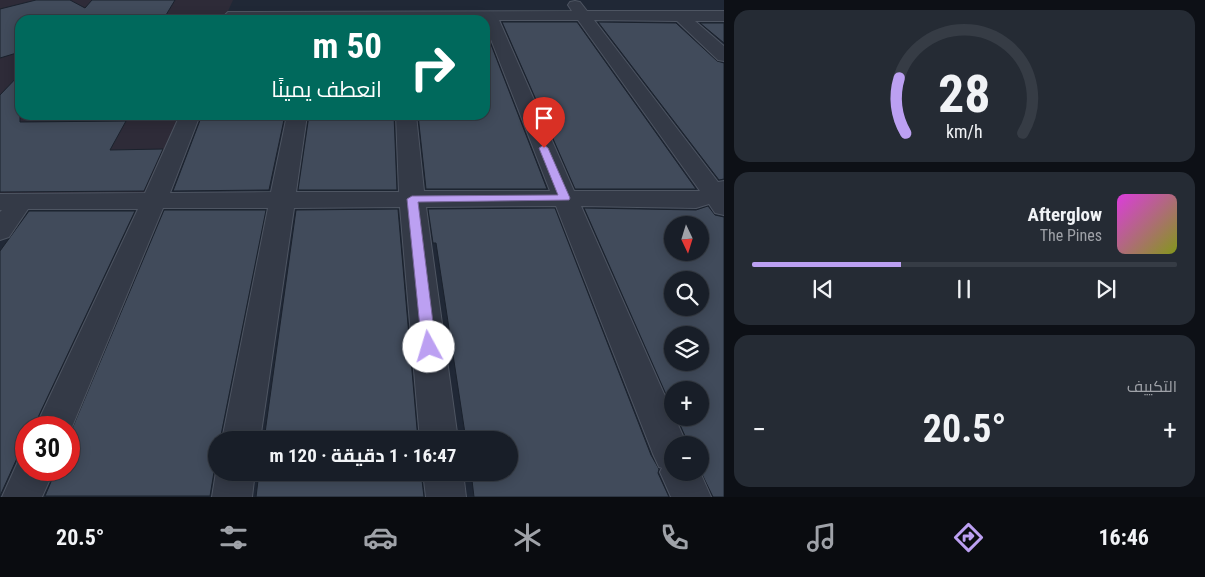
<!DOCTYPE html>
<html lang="ar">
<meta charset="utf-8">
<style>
body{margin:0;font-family:"Roboto Condensed",Cairo,sans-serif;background:#252b34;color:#f1f3f6;direction:rtl;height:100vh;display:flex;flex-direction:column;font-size:19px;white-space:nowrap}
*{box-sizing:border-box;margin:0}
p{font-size:16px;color:#9fa2a8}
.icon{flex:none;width:28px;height:28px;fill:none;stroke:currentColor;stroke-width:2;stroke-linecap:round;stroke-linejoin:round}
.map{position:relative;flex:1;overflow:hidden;direction:ltr}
.details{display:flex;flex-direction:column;gap:10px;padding:10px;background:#0d1016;width:481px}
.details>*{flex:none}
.top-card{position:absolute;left:15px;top:15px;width:475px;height:105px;border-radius:15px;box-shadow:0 2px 12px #0003,0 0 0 1px #363c45;direction:rtl;background:#00695c;color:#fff;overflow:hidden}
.needle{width:32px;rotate:176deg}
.fabs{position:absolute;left:664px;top:216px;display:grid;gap:10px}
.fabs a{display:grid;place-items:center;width:45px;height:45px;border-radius:50%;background:#181e28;box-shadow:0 2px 12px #0003,0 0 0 1px #363c45;font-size:25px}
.speed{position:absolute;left:15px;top:416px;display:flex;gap:10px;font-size:25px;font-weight:700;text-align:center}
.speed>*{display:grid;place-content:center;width:65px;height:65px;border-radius:50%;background:#181e28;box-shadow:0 2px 12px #0003,0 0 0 1px #363c45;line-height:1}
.speed .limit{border:8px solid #d22;background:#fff;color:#111}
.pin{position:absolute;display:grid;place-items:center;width:42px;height:42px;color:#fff;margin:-51px -21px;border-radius:50% 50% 50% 0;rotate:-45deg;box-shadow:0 0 5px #0007}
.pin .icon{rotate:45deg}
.me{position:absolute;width:55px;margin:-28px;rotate:354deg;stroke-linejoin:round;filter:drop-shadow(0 0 4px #0008)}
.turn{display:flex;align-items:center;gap:18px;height:105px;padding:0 25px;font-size:22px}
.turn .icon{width:65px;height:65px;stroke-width:2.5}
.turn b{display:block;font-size:35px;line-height:42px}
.big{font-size:38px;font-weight:700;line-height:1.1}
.details .tile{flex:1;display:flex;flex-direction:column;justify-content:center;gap:8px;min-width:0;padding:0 18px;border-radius:15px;background:#252b34}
.details .dial{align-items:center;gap:0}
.dial svg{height:130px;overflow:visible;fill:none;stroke:#363c45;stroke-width:7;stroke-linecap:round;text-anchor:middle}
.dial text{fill:#f1f3f6;stroke:none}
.song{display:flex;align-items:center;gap:15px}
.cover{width:60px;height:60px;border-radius:8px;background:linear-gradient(135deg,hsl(300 70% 55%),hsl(70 70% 35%))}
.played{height:5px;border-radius:2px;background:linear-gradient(90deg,#bca0f2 35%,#363c45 35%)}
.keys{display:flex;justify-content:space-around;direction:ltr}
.heat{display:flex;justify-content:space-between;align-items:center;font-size:28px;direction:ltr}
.trip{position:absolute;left:208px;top:431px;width:310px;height:50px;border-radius:25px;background:#181e28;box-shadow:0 2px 12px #0003,0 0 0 1px #363c45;font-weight:700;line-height:50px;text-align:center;direction:rtl}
.menu{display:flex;height:80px;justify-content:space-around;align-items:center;background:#0a0c10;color:#9fa2a8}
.menu .icon{width:35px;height:35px}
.menu .active{color:#bca0f2}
.menu b{font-size:22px;color:#f1f3f6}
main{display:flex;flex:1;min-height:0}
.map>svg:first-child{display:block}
.medical{fill:#2e2b38}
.building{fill:#414b5b;stroke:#1b222d;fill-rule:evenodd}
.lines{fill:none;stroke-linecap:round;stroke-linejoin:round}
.minor-casing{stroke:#4e5562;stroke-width:2}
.minor{fill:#343a47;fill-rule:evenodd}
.route{fill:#bca0f2;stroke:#7a689d}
</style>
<main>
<section class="details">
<div class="tile dial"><svg viewBox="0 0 100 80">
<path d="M14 69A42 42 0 1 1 86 69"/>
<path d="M14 69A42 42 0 0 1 10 35" stroke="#bca0f2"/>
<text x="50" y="56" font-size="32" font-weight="700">28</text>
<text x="50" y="72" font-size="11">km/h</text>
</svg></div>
<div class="tile">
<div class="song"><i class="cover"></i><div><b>Afterglow</b><p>The Pines</p></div></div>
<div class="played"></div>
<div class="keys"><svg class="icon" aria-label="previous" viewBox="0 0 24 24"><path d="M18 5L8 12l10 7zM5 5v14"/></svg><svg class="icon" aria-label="pause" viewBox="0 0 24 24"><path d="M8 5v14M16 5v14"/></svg><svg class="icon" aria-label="next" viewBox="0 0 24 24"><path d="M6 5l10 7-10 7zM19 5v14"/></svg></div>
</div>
<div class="tile"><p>التكييف</p>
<div class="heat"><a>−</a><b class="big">20.5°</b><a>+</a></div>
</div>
</section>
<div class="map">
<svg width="724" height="497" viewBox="0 0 724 497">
<rect width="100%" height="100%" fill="#202836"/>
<path class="medical" d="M 0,0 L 233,0 L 224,20 L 20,20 L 20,115 L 180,115 L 143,195 L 0,195 Z"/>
<g class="building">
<path d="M 36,0 L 70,0 L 85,8 L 92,0 L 175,0 L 163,20 L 20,20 L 20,52 L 0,58 L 0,9 Z"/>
<path d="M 502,22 L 577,22 L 696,189 L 575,189 Z"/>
<path d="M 598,22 L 676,23 L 717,61 L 724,63 L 724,179 L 719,180 Z"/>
<path d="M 700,23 L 724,23 L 724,43 Z"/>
<path d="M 485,29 L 547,189 L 426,189 L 418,115 L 485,115 Z"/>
<path d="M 20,74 L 20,122 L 126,121 L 110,150 L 163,149 L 144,191 L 0,192 L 0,95 Z"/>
<path d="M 202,115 L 285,115 L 269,190 L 173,191 Z"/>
<path d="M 309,115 L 394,115 L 397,190 L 298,190 Z"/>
<path d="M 708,206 L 715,215 L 724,217 L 724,497 L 713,497 L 700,470 L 700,445 L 689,445 L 677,418 L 700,418 L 700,390 L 672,390 L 672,408 L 584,208 L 696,210 ZM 672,225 L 700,225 L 700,252 L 672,252 ZM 672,280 L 700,280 L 700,308 L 672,308 ZM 672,335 L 700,335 L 700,362 L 672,362 Z"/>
<path d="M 555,208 L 651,455 L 659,469 L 658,473 L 669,497 L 474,497 L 471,472 L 509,472 L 509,440 L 466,440 L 436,243 L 433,243 L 428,209 Z"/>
<path d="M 398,209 L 418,440 L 264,440 L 296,210 Z"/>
<path d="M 164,210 L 266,210 L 220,440 L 216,440 L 216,470 L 214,472 L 210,496 L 45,496 L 56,470 L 69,470 L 69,436 Z"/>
<path d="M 29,211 L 135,211 L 33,428 L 26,428 L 26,453 L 18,456 L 0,496 L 0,251 Z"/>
<path d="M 259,472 L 421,472 L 424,497 L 256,497 Z"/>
</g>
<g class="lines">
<g class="minor-casing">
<g id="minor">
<path d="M 575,1 L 580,2 L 587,11 L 724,11 L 724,21 L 695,21 L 724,46 L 724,61 L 718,60 L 677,21 L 594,20 L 718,182 L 724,181 L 724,215 L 715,213 L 709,204 L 696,208 L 581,206 L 672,412 L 672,418 L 675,418 L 687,445 L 672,445 L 672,472 L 700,472 L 711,497 L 671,497 L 660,472 L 662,468 L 659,467 L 653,454 L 556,206 L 426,207 L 458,440 L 420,440 L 400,207 L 294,208 L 260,440 L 222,440 L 268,208 L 163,208 L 69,434 L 69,428 L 35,428 L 138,209 L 28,209 L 9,237 L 0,240 L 0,212 L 2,210 L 0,210 L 0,194 L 145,193 L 180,115 L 200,115 L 170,193 L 271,192 L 287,115 L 307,115 L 296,192 L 399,192 L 396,115 L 416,115 L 424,191 L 550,191 L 485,24 L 485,20 L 233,20 L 228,18 L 225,15 L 228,12 L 572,11 L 568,5 L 570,2 ZM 499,20 L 578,20 L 700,191 L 574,191 Z"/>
<path d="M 26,455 L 26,470 L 54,470 L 42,497 L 2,497 L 20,457 Z"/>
<path d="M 216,472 L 255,472 L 252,497 L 212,497 Z"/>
<path d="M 423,472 L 463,472 L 466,497 L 426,497 Z"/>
</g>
</g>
<use href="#minor" class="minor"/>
</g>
<path class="route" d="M 544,145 L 548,148 L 570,198 L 569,200 L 418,202 L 436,347 L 434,351 L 429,353 L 424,351 L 422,347 L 407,199 L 412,196 L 558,195 L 539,148 Z"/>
</svg>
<div class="fabs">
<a><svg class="needle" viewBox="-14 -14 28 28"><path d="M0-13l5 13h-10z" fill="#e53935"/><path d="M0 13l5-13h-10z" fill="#9fa2a8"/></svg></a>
<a><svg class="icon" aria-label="search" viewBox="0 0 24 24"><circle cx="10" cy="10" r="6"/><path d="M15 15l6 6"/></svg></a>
<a><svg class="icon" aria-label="layers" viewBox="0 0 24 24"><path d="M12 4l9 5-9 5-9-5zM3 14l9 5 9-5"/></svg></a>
<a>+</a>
<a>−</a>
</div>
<div class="speed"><div class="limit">30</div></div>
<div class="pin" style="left:544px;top:148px;background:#d93025"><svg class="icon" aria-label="arrive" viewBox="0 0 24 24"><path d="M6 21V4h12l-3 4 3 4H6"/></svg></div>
<svg class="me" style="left:429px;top:347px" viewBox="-20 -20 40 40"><circle r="19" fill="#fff"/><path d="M0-13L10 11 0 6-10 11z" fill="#bca0f2"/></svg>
<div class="trip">16:47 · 1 دقيقة · 120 m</div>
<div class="top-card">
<div class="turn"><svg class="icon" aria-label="right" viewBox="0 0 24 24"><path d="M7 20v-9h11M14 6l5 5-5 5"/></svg><div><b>50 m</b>انعطف يمينًا</div></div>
</div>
</div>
</main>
<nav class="menu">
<b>16:46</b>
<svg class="icon active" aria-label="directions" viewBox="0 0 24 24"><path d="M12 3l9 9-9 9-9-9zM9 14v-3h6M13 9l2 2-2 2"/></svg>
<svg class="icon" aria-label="music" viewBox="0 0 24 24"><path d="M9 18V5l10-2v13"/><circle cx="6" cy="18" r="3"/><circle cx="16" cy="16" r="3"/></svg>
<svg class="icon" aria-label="phone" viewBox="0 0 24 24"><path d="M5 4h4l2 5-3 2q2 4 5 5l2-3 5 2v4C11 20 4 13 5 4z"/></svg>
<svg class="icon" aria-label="climate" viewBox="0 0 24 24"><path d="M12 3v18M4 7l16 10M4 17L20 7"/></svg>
<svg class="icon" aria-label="car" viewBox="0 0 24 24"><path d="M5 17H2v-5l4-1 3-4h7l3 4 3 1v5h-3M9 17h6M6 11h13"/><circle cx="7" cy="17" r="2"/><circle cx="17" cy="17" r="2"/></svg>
<svg class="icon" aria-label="filters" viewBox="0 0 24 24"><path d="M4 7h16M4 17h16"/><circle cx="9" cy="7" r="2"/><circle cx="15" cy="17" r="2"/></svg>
<b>20.5°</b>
</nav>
